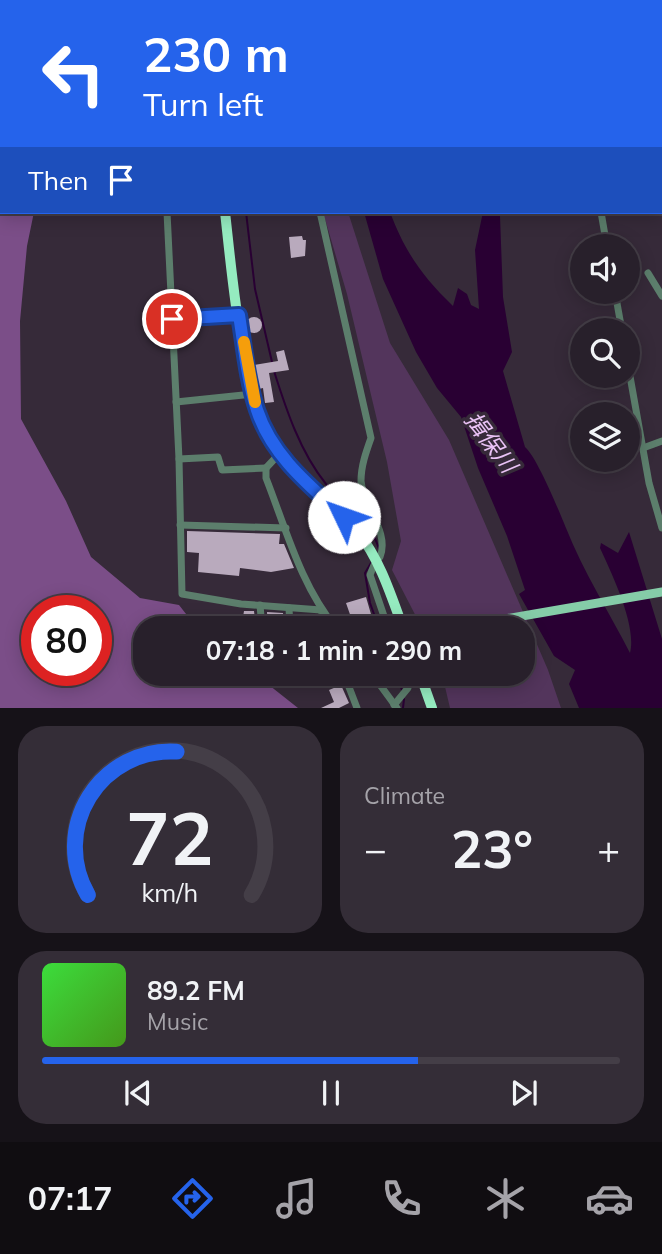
<!DOCTYPE html>
<meta charset="utf-8">
<style>
body{margin:0;font-family:Mulish,"Noto Sans JP",sans-serif;background:#342d37;color:#f1f3f6;height:100vh;display:flex;flex-direction:column;font-size:26px;white-space:nowrap}
*{box-sizing:border-box;margin:0}
p{font-size:23px;color:#a5a3a9}
.icon{flex:none;width:38px;height:38px;fill:none;stroke:currentColor;stroke-width:2;stroke-linecap:round;stroke-linejoin:round}
.map{position:relative;height:708px;overflow:hidden}
.details{display:flex;flex-direction:column;gap:18px;padding:18px;background:#161218;flex:1}
.details>*{flex:none}
.top-card{position:absolute;left:0px;top:0px;width:663px;height:214px;box-shadow:0 4px 18px #0003,0 0 0 2px #443e47;background:#2563eb;color:#fff;overflow:hidden}
.fabs{position:absolute;left:570px;top:234px;display:grid;gap:14px}
.fabs a{display:grid;place-items:center;width:70px;height:70px;border-radius:50%;background:#28202b;box-shadow:0 4px 18px #0003,0 0 0 2px #443e47;font-size:35px}
.speed{position:absolute;left:21px;top:595px;display:flex;gap:14px;font-size:35px;font-weight:700;text-align:center}
.speed>*{display:grid;place-content:center;width:91px;height:91px;border-radius:50%;background:#28202b;box-shadow:0 4px 18px #0003,0 0 0 2px #443e47;line-height:1}
.speed .limit{border:10px solid #d22;background:#fff;color:#111}
.pin{position:absolute;display:grid;place-items:center;width:60px;height:60px;color:#fff;margin:-30px;border:4px solid #fff;border-radius:50%;box-shadow:0 2px 7px #0007}
.me{position:absolute;width:77px;margin:-38px;rotate:312deg;stroke-linejoin:round;filter:drop-shadow(0 0 5px #0008)}
.turn{display:flex;align-items:center;gap:24px;height:147px;padding:0 28px;font-size:32px}
.turn .icon{width:91px;height:91px;stroke-width:2.5}
.turn b{display:block;font-size:49px;line-height:60px}
.then{display:flex;align-items:center;height:66px;padding:0 28px;background:#0003;gap:14px;font-size:26px}
.big{font-size:52px;font-weight:700;line-height:1.1}
.details .tile{flex:1;display:flex;flex-direction:column;justify-content:center;gap:10px;min-width:0;padding:0 24px;border-radius:28px;background:#342d37}
.details .dial{align-items:center;gap:0}
.dial svg{height:182px;overflow:visible;fill:none;stroke:#443e47;stroke-width:7;stroke-linecap:round;text-anchor:middle}
.dial text{fill:#f1f3f6;stroke:none}
.song{display:flex;align-items:center;gap:21px}
.cover{width:84px;height:84px;border-radius:10px;background:linear-gradient(135deg,hsl(120 70% 55%),hsl(100 70% 35%))}
.played{height:7px;border-radius:4px;background:linear-gradient(90deg,#2563eb 65%,#443e47 65%)}
.keys{display:flex;justify-content:space-around;direction:ltr}
.heat{display:flex;justify-content:space-between;align-items:center;font-size:38px;direction:ltr}
.details .tiles{flex:1;display:grid;gap:18px;grid-template-columns:1fr 1fr}
.tile:last-child{grid-column:span 2}
.trip{position:absolute;left:133px;top:616px;width:402px;height:70px;border-radius:28px;background:#28202b;box-shadow:0 4px 18px #0003,0 0 0 2px #443e47;font-weight:700;line-height:70px;text-align:center}
.tab-bar{display:flex;height:112px;justify-content:space-around;align-items:center;background:#100d11;color:#a5a3a9}
.tab-bar .icon{width:49px;height:49px}
.tab-bar .selected{color:#2563eb}
.tab-bar b{font-size:32px;color:#f1f3f6}
.map>svg:first-child{display:block}
.green{fill:#53355c}
.forest{fill:#7b4e88;fill-rule:evenodd}
.water{fill:#290033}
.lines{fill:none;stroke-linecap:round;stroke-linejoin:round}
.stream{stroke:#290033;stroke-width:2}
.building{fill:#b9aabd}
.minor{stroke:#5c7e6c;stroke-width:7}
.major{stroke:#85cca8;stroke-width:9}
.highway{stroke:#95ebc0;stroke-width:10}
.route-casing{stroke:#184099;stroke-width:18}
.route{stroke:#2563eb;stroke-width:12}
.slow{stroke:#f59e0b;stroke-width:12}
.labels{text-anchor:middle;dominant-baseline:central;stroke-width:7;stroke-linejoin:round;paint-order:stroke}
.water-label{font-size:23px;font-style:italic;fill:#eac3f6;stroke:#362a39}
</style>
<div class="map">
<svg width="662" height="708" viewBox="0 0 662 708">
<rect width="100%" height="100%" fill="#362a39"/>
<path class="green" d="M 323,212 L 348,212 L 390,343 L 449,440 L 548,670 L 561,708 L 450,708 L 442,674 L 523,674 L 523,628 L 422,628 L 392,570 L 401,541 L 387,462 L 347,294 Z"/>
<path class="forest" d="M 0,0 L 58,0 L 2,2 L 2,212 L 34,212 L 27,246 L 20,321 L 21,419 L 66,501 L 91,557 L 140,598 L 179,605 L 197,628 L 145,628 L 145,674 L 255,674 L 298,708 L 0,708 ZM 37,611 L 96,611 L 96,670 L 37,670 Z"/>
<path class="water" d="M 364,212 L 390,212 C 405,252 422,276 453,306 L 458,288 L 467,294 L 471,305 L 479,309 L 475,250 L 483,212 L 503,212 L 500,216 L 503,297 L 512,352 L 503,371 L 525,447 C 537,457 559,511 566,528 C 583,571 609,612 630,653 C 637,626 612,574 600,548 L 601,543 L 618,553 L 629,532 L 662,639 L 662,708 L 579,708 L 569,684 L 575,670 L 554,656 L 519,594 L 525,590 L 507,536 L 478,468 L 461,417 L 437,388 L 416,352 L 383,279 Z"/>
<g class="lines">
<g class="stream">
<path d="M 283,0 L 283,2"/>
<path d="M 246,212 L 255,289 L 272,362"/>
<path d="M 274,371 C 286,409 300,452 326,484 C 349,511 367,512 379,549"/>
<path d="M 371,563 L 365,573 L 370,603 L 379,628"/>
<path d="M 396,674 L 402,690"/>
<path d="M 403,708 L 404,699"/>
</g>
</g>
<g class="building">
<path d="M 302,236 L 303,240 L 306,240 L 305,256 L 291,258 L 289,237 Z"/>
<circle cx="254" cy="325" r="8"/>
<path d="M 284,350 L 289,370 L 269,373 L 274,402 L 265,403 L 263,388 L 259,389 L 254,365 L 278,361 L 276,352 Z"/>
<path d="M 187,531 L 280,534 L 279,544 L 284,544 L 294,568 L 271,572 L 240,568 L 239,576 L 198,572 L 199,553 L 187,552 Z"/>
<path d="M 366,597 L 375,628 L 343,628 L 353,623 L 346,603 Z"/>
<path d="M 244,611 L 254,611 L 256,628 L 228,628 L 228,617 L 243,617 Z"/>
<path d="M 267,612 L 283,613 L 284,627 L 268,628 Z"/>
<path d="M 295,614 L 316,616 L 318,628 L 300,628 L 300,624 L 296,624 Z"/>
<path d="M 341,685 L 349,703 L 339,708 L 321,708 L 334,702 L 329,690 Z"/>
</g>
<g class="lines">
<g class="minor">
<path d="M 165,2 L 166,0"/>
<path d="M 571,2 L 571,0"/>
<path d="M 167,212 L 179,459 L 182,594 L 241,604 L 321,610 L 326,628"/>
<path d="M 320,212 L 371,438 C 366,452 361,466 361,481 C 363,506 390,532 380,557"/>
<path d="M 601,212 L 607,247"/>
<path d="M 648,273 L 662,296"/>
<path d="M 615,292 L 622,331"/>
<path d="M 172,319 L 239,315"/>
<path d="M 628,365 L 649,483 L 662,528"/>
<path d="M 176,402 L 253,394"/>
<path d="M 643,448 L 662,441"/>
<path d="M 280,453 L 266,468 L 266,478 C 286,529 301,586 336,628"/>
<path d="M 179,459 L 218,457 L 222,470 L 266,468"/>
<path d="M 180,525 L 286,528"/>
<path d="M 374,565 L 370,575 L 388,628"/>
<path d="M 260,605 L 262,628"/>
<path d="M 289,608 L 290,628"/>
<path d="M 344,674 L 357,708"/>
<path d="M 372,674 L 397,708"/>
<path d="M 394,705 L 408,688 L 404,674"/>
</g>
<path class="major" d="M 453,628 L 662,592"/>
<g class="highway">
<path d="M 208,0 L 208,2"/>
<path d="M 225,212 C 232,273 241,389 271,440 C 293,477 332,498 358,532 C 380,560 391,595 403,628"/>
<path d="M 420,674 L 432,708"/>
</g>
</g>
<g class="lines">
<g class="route-casing">
<path id="route" d="M 172,319 L 239,315 C 244,346 247,380 257,410 C 272,456 310,486 344,517"/>
</g>
<use href="#route" class="route"/>
<path class="slow" d="M 244,342 L 255,402"/>
</g>
<g class="labels">
<g class="water-label">
<text transform="translate(491 442) rotate(53)">揖保川</text>
</g>
</g>
</svg>
<div class="fabs">
<a><svg class="icon" aria-label="sound" viewBox="0 0 24 24"><path d="M4 9h4l5-4v14l-5-4H4zM17 9q2 3 0 6"/></svg></a>
<a><svg class="icon" aria-label="search" viewBox="0 0 24 24"><circle cx="10" cy="10" r="6"/><path d="M15 15l6 6"/></svg></a>
<a><svg class="icon" aria-label="layers" viewBox="0 0 24 24"><path d="M12 4l9 5-9 5-9-5zM3 14l9 5 9-5"/></svg></a>
</div>
<div class="speed"><div class="limit">80</div></div>
<div class="pin" style="left:172px;top:319px;background:#d93025"><svg class="icon" aria-label="arrive" viewBox="0 0 24 24"><path d="M6 21V4h12l-3 4 3 4H6"/></svg></div>
<svg class="me" style="left:344px;top:517px" viewBox="-20 -20 40 40"><circle r="19" fill="#fff"/><path d="M0-13L10 11 0 6-10 11z" fill="#2563eb"/></svg>
<div class="trip">07:18 · 1 min · 290 m</div>
<div class="top-card">
<div class="turn"><svg class="icon" aria-label="left" viewBox="0 0 24 24"><path d="M17 20v-9H6M10 6l-5 5 5 5"/></svg><div><b>230 m</b>Turn left</div></div>
<div class="then">Then<svg class="icon" aria-label="arrive" viewBox="0 0 24 24"><path d="M6 21V4h12l-3 4 3 4H6"/></svg></div>
</div>
</div>
<section class="details">
<div class="tiles">
<div class="tile dial"><svg viewBox="0 0 100 80">
<path d="M14 69A42 42 0 1 1 86 69"/>
<path d="M14 69A42 42 0 0 1 53 6" stroke="#2563eb"/>
<text x="50" y="56" font-size="32" font-weight="700">72</text>
<text x="50" y="72" font-size="11">km/h</text>
</svg></div>
<div class="tile"><p>Climate</p>
<div class="heat"><a>−</a><b class="big">23°</b><a>+</a></div>
</div>
<div class="tile">
<div class="song"><i class="cover"></i><div><b>89.2 FM</b><p>Music</p></div></div>
<div class="played"></div>
<div class="keys"><svg class="icon" aria-label="previous" viewBox="0 0 24 24"><path d="M18 5L8 12l10 7zM5 5v14"/></svg><svg class="icon" aria-label="pause" viewBox="0 0 24 24"><path d="M8 5v14M16 5v14"/></svg><svg class="icon" aria-label="next" viewBox="0 0 24 24"><path d="M6 5l10 7-10 7zM19 5v14"/></svg></div>
</div>
</div>
</section>
<nav class="tab-bar">
<b>07:17</b>
<svg class="icon selected" aria-label="directions" viewBox="0 0 24 24"><path d="M12 3l9 9-9 9-9-9zM9 14v-3h6M13 9l2 2-2 2"/></svg>
<svg class="icon" aria-label="music" viewBox="0 0 24 24"><path d="M9 18V5l10-2v13"/><circle cx="6" cy="18" r="3"/><circle cx="16" cy="16" r="3"/></svg>
<svg class="icon" aria-label="phone" viewBox="0 0 24 24"><path d="M5 4h4l2 5-3 2q2 4 5 5l2-3 5 2v4C11 20 4 13 5 4z"/></svg>
<svg class="icon" aria-label="climate" viewBox="0 0 24 24"><path d="M12 3v18M4 7l16 10M4 17L20 7"/></svg>
<svg class="icon" aria-label="car" viewBox="0 0 24 24"><path d="M5 17H2v-5l4-1 3-4h7l3 4 3 1v5h-3M9 17h6M6 11h13"/><circle cx="7" cy="17" r="2"/><circle cx="17" cy="17" r="2"/></svg>
</nav>
